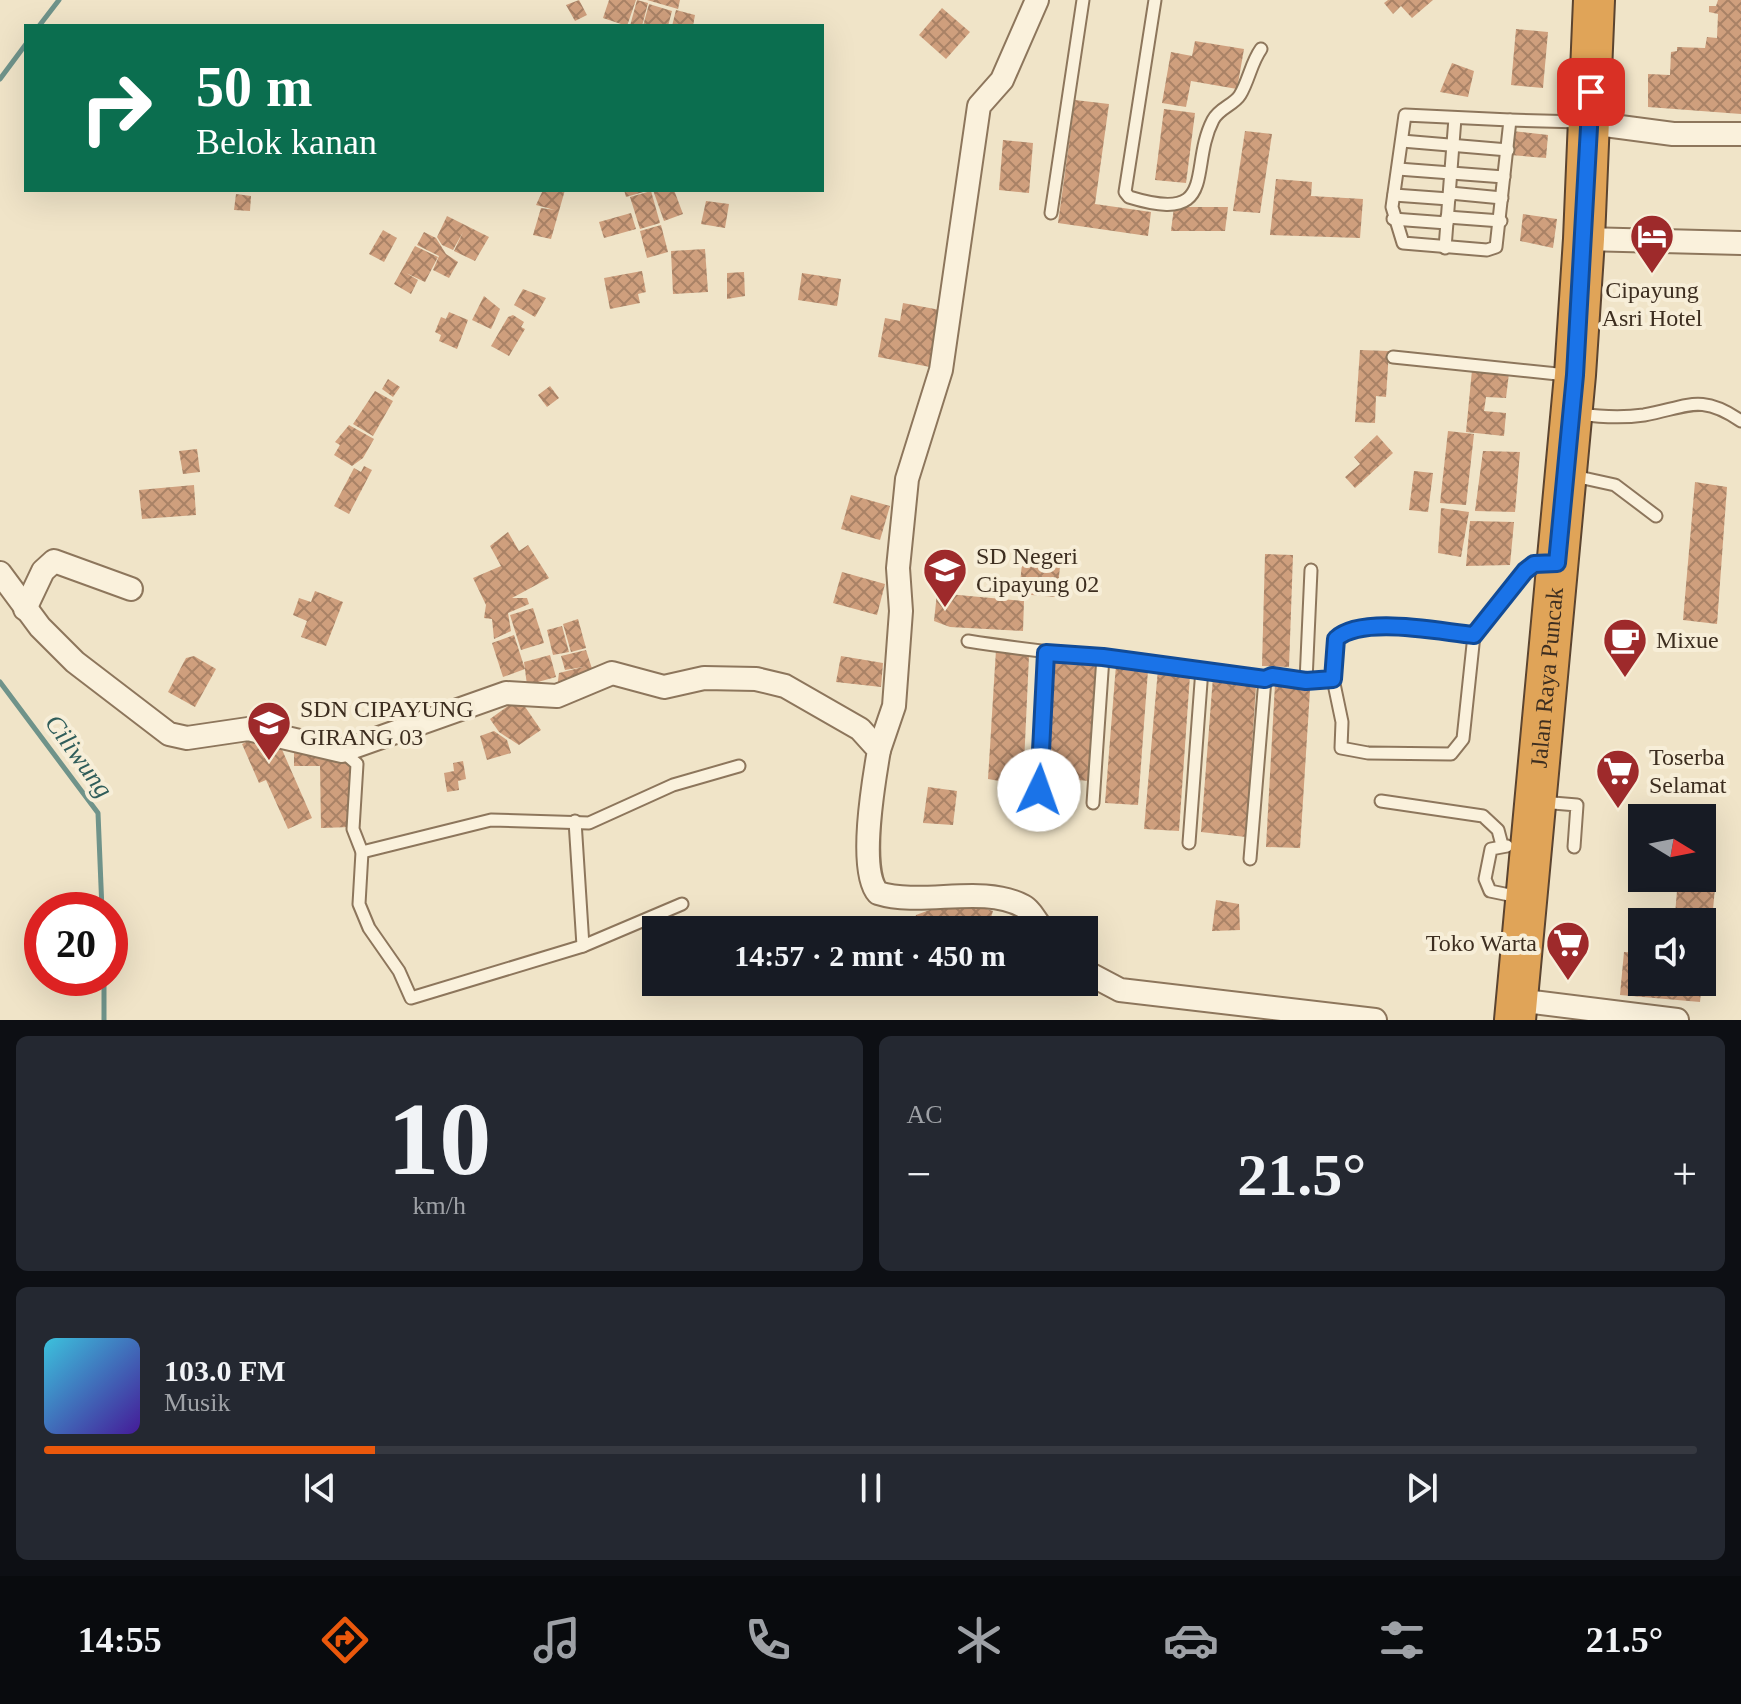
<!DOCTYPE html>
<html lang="id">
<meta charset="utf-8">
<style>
body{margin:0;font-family:"Times New Roman",serif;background:#242831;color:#f1f3f6;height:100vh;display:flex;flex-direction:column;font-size:30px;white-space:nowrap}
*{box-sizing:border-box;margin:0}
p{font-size:26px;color:#9ea1a6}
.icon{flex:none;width:44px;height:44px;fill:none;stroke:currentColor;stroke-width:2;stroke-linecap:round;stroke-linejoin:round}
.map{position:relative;height:1020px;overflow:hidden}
.details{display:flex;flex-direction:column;gap:16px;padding:16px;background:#0d0f14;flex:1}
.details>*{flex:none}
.hud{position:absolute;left:24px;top:24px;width:800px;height:168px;border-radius:0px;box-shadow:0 8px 32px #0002;background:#0b6e4f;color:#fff;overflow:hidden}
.needle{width:52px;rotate:100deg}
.fabs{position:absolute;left:1628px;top:804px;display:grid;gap:16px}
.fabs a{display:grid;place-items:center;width:88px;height:88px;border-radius:0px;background:#171b24;box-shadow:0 8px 32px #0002;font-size:40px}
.speed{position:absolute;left:24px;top:892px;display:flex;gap:16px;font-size:40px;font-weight:700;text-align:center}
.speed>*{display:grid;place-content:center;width:104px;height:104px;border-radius:50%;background:#171b24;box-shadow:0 8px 32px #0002;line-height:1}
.speed .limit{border:12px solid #d22;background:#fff;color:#111}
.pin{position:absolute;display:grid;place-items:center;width:68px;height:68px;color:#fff;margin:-34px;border-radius:16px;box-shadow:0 4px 12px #0006}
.me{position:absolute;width:88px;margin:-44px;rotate:3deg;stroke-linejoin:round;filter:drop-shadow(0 0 6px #0008)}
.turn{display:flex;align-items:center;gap:28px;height:168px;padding:0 40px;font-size:36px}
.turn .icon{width:104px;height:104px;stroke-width:2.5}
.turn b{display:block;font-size:56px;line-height:68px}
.big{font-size:60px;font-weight:600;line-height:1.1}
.details .card{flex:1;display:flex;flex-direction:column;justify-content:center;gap:12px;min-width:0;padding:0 28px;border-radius:12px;background:#242831}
.details .dial{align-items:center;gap:0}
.dial b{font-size:104px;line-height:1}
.song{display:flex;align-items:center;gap:24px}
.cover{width:96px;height:96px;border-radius:12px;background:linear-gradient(135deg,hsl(190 70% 55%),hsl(260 70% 35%))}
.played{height:8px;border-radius:4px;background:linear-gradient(90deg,#ea580c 20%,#363941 20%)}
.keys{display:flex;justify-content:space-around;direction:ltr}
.heat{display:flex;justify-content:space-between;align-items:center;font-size:44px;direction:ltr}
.details .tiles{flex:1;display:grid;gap:16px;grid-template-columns:1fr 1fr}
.card:last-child{grid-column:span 2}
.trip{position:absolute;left:642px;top:916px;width:456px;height:80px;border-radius:0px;background:#171b24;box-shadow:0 8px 32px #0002;font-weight:600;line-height:80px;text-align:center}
.menu{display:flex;height:128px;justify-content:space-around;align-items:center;background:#090b0e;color:#9ea1a6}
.menu .icon{width:56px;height:56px}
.menu .current{color:#ea580c}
.menu b{font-size:36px;color:#f1f3f6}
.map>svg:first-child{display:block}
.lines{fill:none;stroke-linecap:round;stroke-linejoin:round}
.stream{stroke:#6f938a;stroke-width:5}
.building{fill:url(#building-cross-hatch)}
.lane-casing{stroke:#8d765c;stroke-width:15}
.street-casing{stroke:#8d765c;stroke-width:26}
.highway-casing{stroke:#5b4430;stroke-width:44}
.lane{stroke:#faf1dc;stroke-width:11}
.street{stroke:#faf1dc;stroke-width:22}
.highway{stroke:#e0a458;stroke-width:40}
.route-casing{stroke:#114b97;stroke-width:20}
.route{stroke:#1a73e8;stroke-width:14}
.labels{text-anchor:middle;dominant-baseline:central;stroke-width:8;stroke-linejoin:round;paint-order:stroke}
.poi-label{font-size:24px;fill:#3d2e20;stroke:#f7eed8;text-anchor:start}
.street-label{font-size:24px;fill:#3d2e20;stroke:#f7eed8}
.water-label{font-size:26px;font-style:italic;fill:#2f5d5a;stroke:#f7eed8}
</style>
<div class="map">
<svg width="1741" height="1020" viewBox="0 0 1741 1020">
<defs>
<pattern id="building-cross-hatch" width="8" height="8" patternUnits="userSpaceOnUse" patternTransform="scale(2)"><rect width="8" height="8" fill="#cf9f7d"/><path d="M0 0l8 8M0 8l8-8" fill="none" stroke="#a98266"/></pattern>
</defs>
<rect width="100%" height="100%" fill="#f0e4c8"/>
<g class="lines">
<g class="stream">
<path d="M 39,26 L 59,0"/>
<path d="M 0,79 L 26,44"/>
<path d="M 0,682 L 98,813 L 102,910"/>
<path d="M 104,978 L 104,1020"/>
</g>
</g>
<g class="building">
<path d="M 579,0 L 587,15 L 575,21 L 566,5 Z"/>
<path d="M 609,0 L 636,0 L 627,26 L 603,18 Z"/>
<path d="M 637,0 L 648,3 L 642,26 L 630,26 Z"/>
<path d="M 647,0 L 680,0 L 678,9 Z"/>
<path d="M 1388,0 L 1433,0 L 1412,18 L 1401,6 L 1393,14 L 1384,3 Z"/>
<path d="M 1718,0 L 1741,0 L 1741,114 L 1648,107 L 1648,74 L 1670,75 L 1671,52 L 1677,51 L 1677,47 L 1705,48 L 1707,37 L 1717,38 L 1718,14 L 1709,12 L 1709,6 L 1716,6 Z"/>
<path d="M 649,4 L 672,11 L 668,26 L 643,26 Z"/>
<path d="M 942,8 L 970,32 L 946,59 L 919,35 Z"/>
<path d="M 676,10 L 695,15 L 693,26 L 672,26 Z"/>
<path d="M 1516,29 L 1548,32 L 1543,88 L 1511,85 Z"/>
<path d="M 1195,41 L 1244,49 L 1237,89 L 1191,81 L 1186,107 L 1162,103 L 1171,52 L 1192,56 Z"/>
<path d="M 1452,63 L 1474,71 L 1468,97 L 1440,92 Z"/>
<path d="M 1075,100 L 1109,104 L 1095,204 L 1151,212 L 1148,236 L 1058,223 Z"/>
<path d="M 1164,109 L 1195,113 L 1186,183 L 1155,180 Z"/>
<path d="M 1245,131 L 1272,134 L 1260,213 L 1233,211 Z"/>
<path d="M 1512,131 L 1548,135 L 1546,158 L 1510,155 Z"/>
<path d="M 1003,140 L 1033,143 L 1029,193 L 999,190 Z"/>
<path d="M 1276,179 L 1312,182 L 1311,196 L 1363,199 L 1360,238 L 1270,235 Z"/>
<path d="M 543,190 L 565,190 L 551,239 L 533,235 L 541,208 L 555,210 L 536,205 Z"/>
<path d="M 624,190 L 647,190 L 647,191 L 626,197 Z"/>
<path d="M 653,190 L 674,190 L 683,214 L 664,221 Z"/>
<path d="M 651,191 L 660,223 L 640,229 L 630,197 Z"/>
<path d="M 236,194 L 251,196 L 250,211 L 234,210 Z"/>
<path d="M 706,201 L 729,204 L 725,228 L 701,224 Z"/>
<path d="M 1174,207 L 1228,207 L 1225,231 L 1171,231 Z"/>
<path d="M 631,213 L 636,229 L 604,238 L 599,222 Z"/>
<path d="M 1523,214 L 1557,219 L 1553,248 L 1520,241 Z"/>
<path d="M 447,216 L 489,237 L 475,261 L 454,251 L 463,232 L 453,250 L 442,245 L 437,237 Z"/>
<path d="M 661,225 L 668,252 L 647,258 L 640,231 Z"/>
<path d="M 383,230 L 397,238 L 384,262 L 369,254 Z"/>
<path d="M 424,232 L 436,238 L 446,254 L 458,262 L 449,278 L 433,270 L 439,256 L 417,245 Z"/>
<path d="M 415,246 L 438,257 L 425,282 L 406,273 L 418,280 L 411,294 L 394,284 Z"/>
<path d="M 705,249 L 708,292 L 673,294 L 671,251 Z"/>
<path d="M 642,271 L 646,292 L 638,294 L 640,303 L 610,309 L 604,278 Z"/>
<path d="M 744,272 L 745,296 L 727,299 L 727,273 Z"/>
<path d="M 802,273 L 841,279 L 837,306 L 798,300 Z"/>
<path d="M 523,289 L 546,298 L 535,317 L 514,305 Z"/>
<path d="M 484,296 L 500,309 L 491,329 L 472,320 Z"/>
<path d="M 903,303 L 940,310 L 930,367 L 878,357 L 885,318 L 900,321 Z"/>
<path d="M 449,312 L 468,320 L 457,349 L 439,341 L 441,335 L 435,332 L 441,317 L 446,319 Z"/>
<path d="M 513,315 L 524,322 L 521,327 L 525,329 L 509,356 L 491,346 L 508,317 Z"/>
<path d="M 1360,350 L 1389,351 L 1386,397 L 1376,396 L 1375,423 L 1355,422 Z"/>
<path d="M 1472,370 L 1509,373 L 1506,398 L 1486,397 L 1484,411 L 1506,413 L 1504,436 L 1466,432 Z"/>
<path d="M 388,379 L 400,387 L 393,397 L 382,389 Z"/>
<path d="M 550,386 L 559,398 L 547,407 L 538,395 Z"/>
<path d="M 375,391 L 393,401 L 373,436 L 353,424 Z"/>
<path d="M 349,425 L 374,439 L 363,458 L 352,466 L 334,455 L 340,445 L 335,442 Z"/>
<path d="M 1448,431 L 1474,434 L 1466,505 L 1440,503 Z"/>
<path d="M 1377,435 L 1393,453 L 1355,488 L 1345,477 L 1360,464 L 1354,457 Z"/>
<path d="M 197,449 L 200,472 L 183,474 L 179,451 Z"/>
<path d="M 1483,451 L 1520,452 L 1515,512 L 1475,511 Z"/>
<path d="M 364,466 L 372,470 L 349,514 L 334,506 L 354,468 L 361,472 Z"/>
<path d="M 1414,471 L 1433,473 L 1428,512 L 1409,510 Z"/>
<path d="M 1695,482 L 1727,487 L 1717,624 L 1683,620 Z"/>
<path d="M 194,485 L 196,515 L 142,519 L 139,490 Z"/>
<path d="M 851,495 L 890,506 L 880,540 L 841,529 Z"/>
<path d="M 1441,508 L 1469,512 L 1461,557 L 1438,553 Z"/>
<path d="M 1470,521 L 1514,522 L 1510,565 L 1466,566 Z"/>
<path d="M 508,532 L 519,551 L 528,545 L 549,578 L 512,598 L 527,598 L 529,604 L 508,613 L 511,631 L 494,639 L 492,619 L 484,618 L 486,605 L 473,578 L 501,566 L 490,546 Z"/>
<path d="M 1023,553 L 1061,556 L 1057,597 L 1019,594 Z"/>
<path d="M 1265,554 L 1293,555 L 1289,667 L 1262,666 Z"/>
<path d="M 842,572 L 885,584 L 877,615 L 833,603 Z"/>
<path d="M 315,591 L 343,602 L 326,646 L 301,637 L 307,621 L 293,615 L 299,598 L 311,602 Z"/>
<path d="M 937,593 L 1024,601 L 1023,631 L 950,627 L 934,621 Z"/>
<path d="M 533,608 L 544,643 L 521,650 L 510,615 Z"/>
<path d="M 578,619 L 586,648 L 571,652 L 563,624 Z"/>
<path d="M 562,626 L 569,652 L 553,655 L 547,630 Z"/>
<path d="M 514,635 L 525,669 L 503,677 L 492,643 Z"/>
<path d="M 586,650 L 595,678 L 557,688 L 559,673 L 583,667 L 565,670 L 561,656 Z"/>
<path d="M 996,650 L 1029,656 L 1023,785 L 988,779 Z"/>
<path d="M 550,655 L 556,677 L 527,685 L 524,662 Z"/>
<path d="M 194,656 L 216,669 L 195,707 L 168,692 L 186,658 Z"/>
<path d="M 841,656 L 883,663 L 881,687 L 836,682 Z"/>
<path d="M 1053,661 L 1097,664 L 1089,781 L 1045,777 Z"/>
<path d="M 1116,665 L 1148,670 L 1138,805 L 1105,803 Z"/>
<path d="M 1158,669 L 1190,675 L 1179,831 L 1144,829 Z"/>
<path d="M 1213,677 L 1256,686 L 1246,837 L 1201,832 Z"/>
<path d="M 1275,684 L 1310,690 L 1300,848 L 1266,847 Z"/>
<path d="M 519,698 L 541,730 L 519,745 L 499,732 L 490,719 Z"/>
<path d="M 273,729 L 312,818 L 288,829 L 266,780 L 259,783 L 242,744 Z"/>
<path d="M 494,731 L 507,740 L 511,753 L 487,760 L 480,736 Z"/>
<path d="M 350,749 L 351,827 L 321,828 L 320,766 L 294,766 L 294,750 Z"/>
<path d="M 463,761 L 466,779 L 458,781 L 459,790 L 447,792 L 444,773 L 454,771 L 453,763 Z"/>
<path d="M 928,787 L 957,791 L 953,825 L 923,823 Z"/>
<path d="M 1702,875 L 1716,877 L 1708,964 L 1702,963 L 1702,922 L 1659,922 L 1659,914 L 1675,915 L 1678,878 Z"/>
<path d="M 957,900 L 993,911 L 987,930 L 911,930 L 916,915 Z"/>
<path d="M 1216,900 L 1239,904 L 1240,930 L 1212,931 Z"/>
<path d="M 1624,952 L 1642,953 L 1642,982 L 1702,982 L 1700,1002 L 1620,995 Z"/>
</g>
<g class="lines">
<g class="lane-casing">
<g id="lane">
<path d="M 1155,0 L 1125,192 L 1129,197 C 1220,225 1188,168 1213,120 C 1219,108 1234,105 1240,95 C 1249,80 1251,63 1261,49"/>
<path d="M 1405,115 L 1510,120 L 1496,247 L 1487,250 L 1403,243 L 1392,207 Z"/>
<path d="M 1510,120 L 1581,122"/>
<path d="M 1402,141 L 1508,150"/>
<path d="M 1398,169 L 1504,177"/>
<path d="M 1450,193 L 1502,198"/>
<path d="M 1394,195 L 1449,199"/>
<path d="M 1051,213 L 1083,0"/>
<path d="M 1447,217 L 1501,221"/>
<path d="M 1393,219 L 1447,223"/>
<path d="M 1445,248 L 1455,118"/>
<path d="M 1393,357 L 1567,375"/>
<path d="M 1580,414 C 1601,417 1623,418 1644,415 C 1688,407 1700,393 1741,421"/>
<path d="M 1574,476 L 1615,485 L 1656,516"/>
<path d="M 968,641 C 1066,657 1166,661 1265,679 L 1272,676 L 1306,681 L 1333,679 L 1336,639 C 1362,615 1440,632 1474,635 L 1525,571 L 1534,564 L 1549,563"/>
<path d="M 1333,679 L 1342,722 L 1341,748 L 1368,753 L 1451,754 L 1463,739 L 1474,635"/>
<path d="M 1306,681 L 1311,570"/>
<path d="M 342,751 L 357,764 L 353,829 L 362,852 L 359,904 L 369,928 L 399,971 L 411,998 L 583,946 L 682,904"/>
<path d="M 1039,790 L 1047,654"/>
<path d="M 1381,801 L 1483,816 L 1498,830 L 1502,845"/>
<path d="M 1541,802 L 1577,805 L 1574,847"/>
<path d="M 1093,803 L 1103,657"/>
<path d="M 575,821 L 583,946"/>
<path d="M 1189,843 L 1202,669"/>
<path d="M 1507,846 L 1491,849 L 1485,879 L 1490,891 L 1519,897"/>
<path d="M 362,852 L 491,820 L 589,823 L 673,785 L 739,766"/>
<path d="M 1250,859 L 1265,679"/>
</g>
</g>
<g class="street-casing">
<g id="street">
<path d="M 1590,123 L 1673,134 L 1741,134"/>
<path d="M 1584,239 L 1741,243"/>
<path d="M 0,573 L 40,627 L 75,662 L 169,734 L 187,738 L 248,729 L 342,751 L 506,693 L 557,696 L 612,673 L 664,687 L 704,678 L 756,679 L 785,686 L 860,729 L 879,750 C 874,779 858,871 878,893 C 923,907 981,884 1023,906 C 1031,910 1037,923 1043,930"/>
<path d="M 25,609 L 43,571 L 54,561 L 131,589"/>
<path d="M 879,750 L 894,706 L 901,611 L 898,568 L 907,479 L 941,370 L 979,106 L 1002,80 L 1037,0"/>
<path d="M 1084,971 L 1120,990 L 1375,1020"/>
<path d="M 1517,1000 L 1677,1020"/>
</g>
</g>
<g class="highway-casing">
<g id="highway">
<path id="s1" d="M 1515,1020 L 1575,375 L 1584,239 L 1594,0"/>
</g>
</g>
<use href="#lane" class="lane"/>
<use href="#street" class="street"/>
<use href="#highway" class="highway"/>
</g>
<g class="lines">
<g class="route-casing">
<path id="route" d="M 1039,790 L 1046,653 L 1103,657 L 1265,679 L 1272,676 L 1306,681 L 1333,679 L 1336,639 C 1362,615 1440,632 1474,635 L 1525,571 L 1534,564 L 1557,563 L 1575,375 L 1591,92"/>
</g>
<use href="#route" class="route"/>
</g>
<defs>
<g id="hotel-pin" transform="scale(2.3)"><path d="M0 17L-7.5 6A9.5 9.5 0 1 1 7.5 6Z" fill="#9e2a2b" stroke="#f7eed8"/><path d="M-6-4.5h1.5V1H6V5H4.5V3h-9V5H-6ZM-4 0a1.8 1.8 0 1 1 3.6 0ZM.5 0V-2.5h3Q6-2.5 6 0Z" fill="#fff"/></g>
<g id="school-pin" transform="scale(2.3)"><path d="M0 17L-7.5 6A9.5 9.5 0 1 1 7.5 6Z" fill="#9e2a2b" stroke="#f7eed8"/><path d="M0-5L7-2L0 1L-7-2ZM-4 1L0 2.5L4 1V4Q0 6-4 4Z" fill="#fff"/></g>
<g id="cafe-pin" transform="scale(2.3)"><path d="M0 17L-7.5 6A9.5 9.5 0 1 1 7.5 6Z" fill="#9e2a2b" stroke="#f7eed8"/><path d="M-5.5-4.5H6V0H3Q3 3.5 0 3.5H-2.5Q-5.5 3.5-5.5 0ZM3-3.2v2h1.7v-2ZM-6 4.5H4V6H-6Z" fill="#fff"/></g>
<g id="supermarket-pin" transform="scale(2.3)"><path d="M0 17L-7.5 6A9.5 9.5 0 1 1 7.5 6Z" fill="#9e2a2b" stroke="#f7eed8"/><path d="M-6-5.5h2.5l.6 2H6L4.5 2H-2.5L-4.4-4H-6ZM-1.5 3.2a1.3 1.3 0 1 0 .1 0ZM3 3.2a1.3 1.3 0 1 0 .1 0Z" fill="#fff"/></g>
</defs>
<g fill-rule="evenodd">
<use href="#hotel-pin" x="1652" y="236"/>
<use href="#school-pin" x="945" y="570"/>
<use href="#cafe-pin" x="1625" y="640"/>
<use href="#school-pin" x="269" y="723"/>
<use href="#supermarket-pin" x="1618" y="771"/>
<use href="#supermarket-pin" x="1568" y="943"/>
</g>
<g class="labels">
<g class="poi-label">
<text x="1652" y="290" text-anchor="middle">Cipayung<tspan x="1652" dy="28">Asri Hotel</tspan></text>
<text x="976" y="556">SD Negeri<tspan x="976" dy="28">Cipayung 02</tspan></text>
<text x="1656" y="640">Mixue</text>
<text x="300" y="709">SDN CIPAYUNG<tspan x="300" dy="28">GIRANG 03</tspan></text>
<text x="1649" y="757">Toserba<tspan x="1649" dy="28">Selamat</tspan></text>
<text x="1537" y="943" text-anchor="end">Toko Warta</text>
</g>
<g class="street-label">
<text stroke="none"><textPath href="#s1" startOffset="344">Jalan Raya Puncak</textPath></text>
</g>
<g class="water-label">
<text transform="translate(79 756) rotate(54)">Ciliwung</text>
</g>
</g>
</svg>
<div class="fabs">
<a><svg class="needle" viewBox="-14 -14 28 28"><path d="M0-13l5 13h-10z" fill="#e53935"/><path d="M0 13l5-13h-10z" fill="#9ea1a6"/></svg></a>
<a><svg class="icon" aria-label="sound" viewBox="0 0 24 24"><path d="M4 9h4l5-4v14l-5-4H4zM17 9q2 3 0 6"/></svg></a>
</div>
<div class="speed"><div class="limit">20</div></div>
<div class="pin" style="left:1591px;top:92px;background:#d93025"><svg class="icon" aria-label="arrive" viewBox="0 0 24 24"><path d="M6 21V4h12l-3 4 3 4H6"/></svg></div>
<svg class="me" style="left:1039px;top:790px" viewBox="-20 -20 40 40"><circle r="19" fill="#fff"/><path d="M0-13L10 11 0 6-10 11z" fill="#1a73e8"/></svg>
<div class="trip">14:57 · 2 mnt · 450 m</div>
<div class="hud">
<div class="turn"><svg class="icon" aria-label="right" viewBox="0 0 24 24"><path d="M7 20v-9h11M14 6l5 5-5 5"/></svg><div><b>50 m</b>Belok kanan</div></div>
</div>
</div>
<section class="details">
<div class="tiles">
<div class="card dial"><b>10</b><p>km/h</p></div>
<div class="card"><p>AC</p>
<div class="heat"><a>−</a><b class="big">21.5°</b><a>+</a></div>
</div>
<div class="card">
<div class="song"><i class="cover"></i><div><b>103.0 FM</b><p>Musik</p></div></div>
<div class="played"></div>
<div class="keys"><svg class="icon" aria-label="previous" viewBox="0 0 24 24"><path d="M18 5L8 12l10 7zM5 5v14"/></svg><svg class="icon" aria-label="pause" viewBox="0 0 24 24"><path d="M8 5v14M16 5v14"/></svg><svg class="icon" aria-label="next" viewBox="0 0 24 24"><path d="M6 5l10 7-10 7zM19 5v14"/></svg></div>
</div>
</div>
</section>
<nav class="menu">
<b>14:55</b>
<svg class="icon current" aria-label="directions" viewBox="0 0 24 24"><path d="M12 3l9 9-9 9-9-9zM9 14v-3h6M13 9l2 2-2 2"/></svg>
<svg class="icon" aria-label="music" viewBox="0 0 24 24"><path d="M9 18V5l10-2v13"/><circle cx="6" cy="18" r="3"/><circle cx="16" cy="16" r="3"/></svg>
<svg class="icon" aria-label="phone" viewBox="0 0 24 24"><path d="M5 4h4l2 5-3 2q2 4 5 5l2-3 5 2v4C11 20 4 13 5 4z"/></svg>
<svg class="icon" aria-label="climate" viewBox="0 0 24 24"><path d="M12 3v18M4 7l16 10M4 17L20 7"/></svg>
<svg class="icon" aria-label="car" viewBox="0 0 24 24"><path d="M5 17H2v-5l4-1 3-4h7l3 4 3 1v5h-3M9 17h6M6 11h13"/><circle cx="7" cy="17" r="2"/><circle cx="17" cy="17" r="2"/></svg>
<svg class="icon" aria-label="filters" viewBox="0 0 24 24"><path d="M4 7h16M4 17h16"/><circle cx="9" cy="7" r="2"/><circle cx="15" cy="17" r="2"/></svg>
<b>21.5°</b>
</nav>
